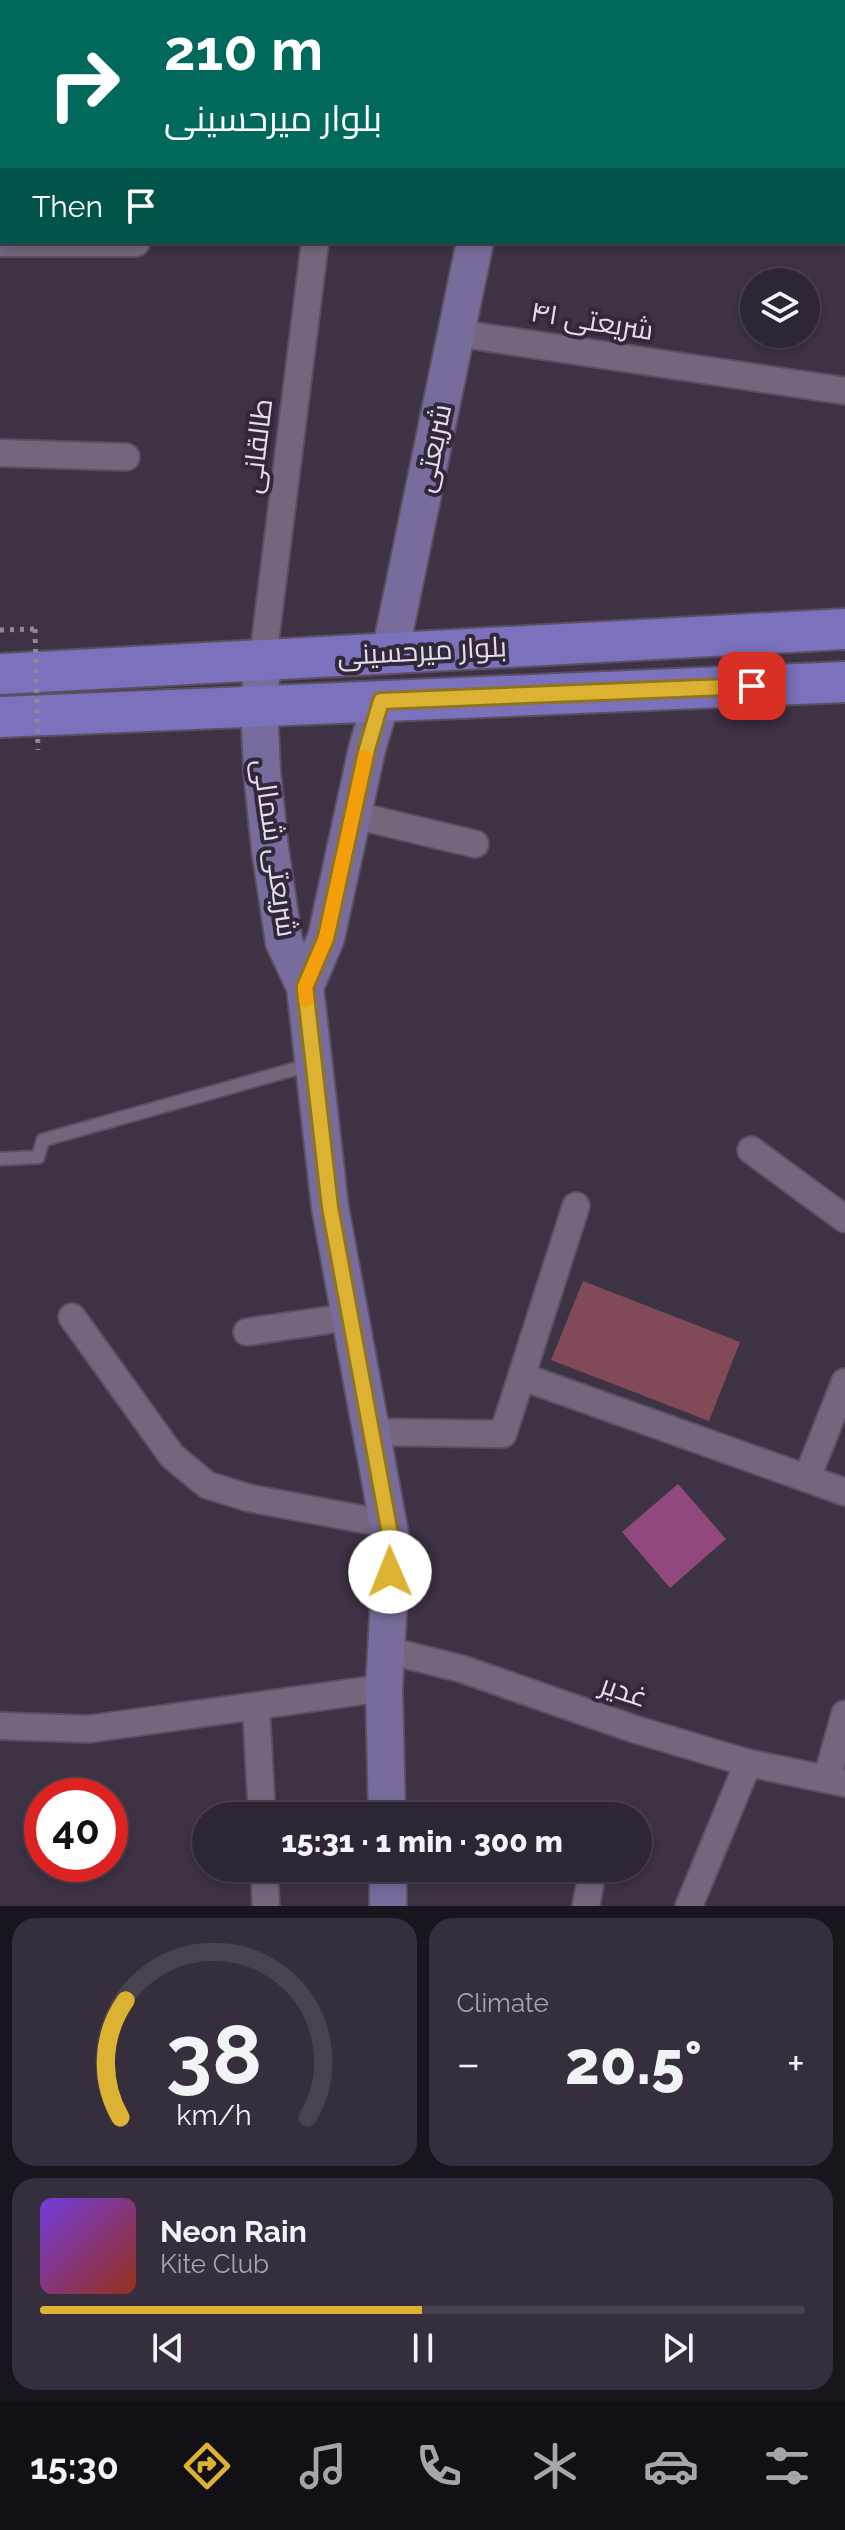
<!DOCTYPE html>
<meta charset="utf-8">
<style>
body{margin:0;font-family:Raleway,Cairo,sans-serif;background:#362e3c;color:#f1f3f6;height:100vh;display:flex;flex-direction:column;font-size:30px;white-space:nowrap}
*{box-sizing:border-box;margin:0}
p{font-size:26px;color:#a7a5ac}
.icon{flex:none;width:44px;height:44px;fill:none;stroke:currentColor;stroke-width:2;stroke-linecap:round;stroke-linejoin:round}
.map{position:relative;height:1906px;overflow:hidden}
.side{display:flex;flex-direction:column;gap:12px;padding:12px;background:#19151d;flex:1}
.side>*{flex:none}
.hud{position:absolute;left:0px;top:0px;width:846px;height:244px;box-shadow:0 4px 12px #0003,0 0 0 2px #49434f;background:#00695c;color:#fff;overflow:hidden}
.fabs{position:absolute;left:740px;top:268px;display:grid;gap:16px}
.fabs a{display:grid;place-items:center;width:80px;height:80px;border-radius:50%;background:#2e2634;box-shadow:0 4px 12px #0003,0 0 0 2px #49434f;font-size:40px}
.speed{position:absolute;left:24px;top:1778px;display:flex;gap:16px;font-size:40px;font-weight:700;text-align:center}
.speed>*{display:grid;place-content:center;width:104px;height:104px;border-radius:50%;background:#2e2634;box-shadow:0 4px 12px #0003,0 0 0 2px #49434f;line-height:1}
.speed .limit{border:12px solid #d22;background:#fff;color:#111}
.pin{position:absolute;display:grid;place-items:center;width:68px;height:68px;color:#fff;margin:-34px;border-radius:16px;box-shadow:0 4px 12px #0006}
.me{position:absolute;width:88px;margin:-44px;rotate:359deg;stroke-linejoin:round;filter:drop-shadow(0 0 6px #0008)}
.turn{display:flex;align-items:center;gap:28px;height:168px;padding:0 32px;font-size:36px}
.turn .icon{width:104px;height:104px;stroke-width:2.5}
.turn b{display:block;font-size:56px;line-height:68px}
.then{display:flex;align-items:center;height:76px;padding:0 32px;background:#0003;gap:16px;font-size:30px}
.big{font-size:60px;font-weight:800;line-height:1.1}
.side .widget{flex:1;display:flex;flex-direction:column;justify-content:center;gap:12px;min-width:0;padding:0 28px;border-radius:24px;background:#362e3c}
.side .dial{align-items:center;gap:0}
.dial svg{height:208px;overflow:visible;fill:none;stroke:#49434f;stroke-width:7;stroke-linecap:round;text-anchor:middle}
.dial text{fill:#f1f3f6;stroke:none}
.song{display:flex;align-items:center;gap:24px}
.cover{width:96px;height:96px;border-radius:12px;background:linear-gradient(135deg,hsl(260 70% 55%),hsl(10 70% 35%))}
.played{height:8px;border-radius:4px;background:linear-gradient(90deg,#dcb233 50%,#49434f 50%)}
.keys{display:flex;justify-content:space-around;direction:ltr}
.heat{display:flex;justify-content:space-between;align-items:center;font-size:44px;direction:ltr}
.side .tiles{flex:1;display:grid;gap:12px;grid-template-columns:1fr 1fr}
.widget:last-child{grid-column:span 2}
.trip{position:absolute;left:192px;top:1802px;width:460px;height:80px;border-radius:40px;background:#2e2634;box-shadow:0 4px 12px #0003,0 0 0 2px #49434f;font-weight:800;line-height:80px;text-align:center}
.tab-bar{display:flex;height:128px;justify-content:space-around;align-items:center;background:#120f15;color:#a7a5ac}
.tab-bar .icon{width:56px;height:56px}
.tab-bar .on{color:#dcb233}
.tab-bar b{font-size:36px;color:#f1f3f6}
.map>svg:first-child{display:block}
.green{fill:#824a56}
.building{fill:#91487c}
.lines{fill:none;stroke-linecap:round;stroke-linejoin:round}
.lane-casing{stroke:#5a5060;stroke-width:16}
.street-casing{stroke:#5a5060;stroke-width:30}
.secondary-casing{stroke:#5a5060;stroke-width:40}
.primary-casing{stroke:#5a5060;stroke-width:44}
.path{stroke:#908696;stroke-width:5;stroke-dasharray:4 6;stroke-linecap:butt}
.lane{stroke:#74677d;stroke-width:12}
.street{stroke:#74677d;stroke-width:26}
.secondary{stroke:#786c9c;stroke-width:36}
.primary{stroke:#7b71bc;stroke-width:40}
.path-bridge{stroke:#908696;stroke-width:5;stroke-dasharray:4 6;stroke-linecap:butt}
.route-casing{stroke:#8f7421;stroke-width:20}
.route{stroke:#dcb233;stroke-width:14}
.slow{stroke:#f59e0b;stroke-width:14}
.labels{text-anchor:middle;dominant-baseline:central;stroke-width:8;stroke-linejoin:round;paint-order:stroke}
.street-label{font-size:28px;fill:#e4ddea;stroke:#33283b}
</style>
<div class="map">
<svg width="845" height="1906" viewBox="0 0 845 1906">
<rect width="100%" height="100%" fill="#3e3245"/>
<path class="green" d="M 583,1281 L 740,1342 L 709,1421 L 551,1360 Z"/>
<path class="building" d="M 678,1484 L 726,1539 L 670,1588 L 622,1532 Z"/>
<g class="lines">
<g class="lane-casing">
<g id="lane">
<path d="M 0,30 L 2,30"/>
<path d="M 0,1159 L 38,1157 L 43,1140 L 309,1065"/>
</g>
</g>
<g class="street-casing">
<g id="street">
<path d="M 28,2 L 28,0"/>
<path d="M 342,2 L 342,0"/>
<path d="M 844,142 L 845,142"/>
<path d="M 0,228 L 2,212"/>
<path d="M 0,243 L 136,243"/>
<path d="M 456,333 L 845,391"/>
<path d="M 0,453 L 126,457"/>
<path d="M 263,658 L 315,242"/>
<path d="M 354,815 L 475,844"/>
<path d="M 751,1150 L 845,1219"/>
<path d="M 72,1317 L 172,1456 L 207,1485 L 249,1498 L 388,1524"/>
<path d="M 247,1332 L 350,1317"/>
<path d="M 523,1377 L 845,1492"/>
<path d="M 371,1432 L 503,1434 L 576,1206"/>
<path d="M 807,1478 L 845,1382"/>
<path d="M 386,1650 L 462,1669 L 634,1729 L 748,1763 L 845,1783"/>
<path d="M 256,1706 L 262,1816"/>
<path d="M 0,1726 L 89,1729 L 384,1688"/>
<path d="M 827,1778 L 845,1714"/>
<path d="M 264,1868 L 266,1906"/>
<path d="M 586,1906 L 593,1868"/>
<path d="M 689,1906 L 748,1763"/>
</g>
</g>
<g class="secondary-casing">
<g id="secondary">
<path d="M 524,2 L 524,0"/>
<path d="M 390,653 L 475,242"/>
<path d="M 263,658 L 259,704 L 262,772 L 270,849 L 284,942 L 305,987 L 330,1207 L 392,1545 L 384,1688 L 387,1816"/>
<path d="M 305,987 L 326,938 L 367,749 L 381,701"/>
<path d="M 388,1868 L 388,1906"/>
</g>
</g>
<g class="primary-casing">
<g id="primary">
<path d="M 0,674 L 845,629"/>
<path d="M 0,717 L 845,682"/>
</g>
</g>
<path class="path" d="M 0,630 L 35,629"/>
<use href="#lane" class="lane"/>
<use href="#street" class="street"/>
<use href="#secondary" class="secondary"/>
<use href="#primary" class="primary"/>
<path class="path-bridge" d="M 35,629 L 38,750"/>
</g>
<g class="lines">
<g class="route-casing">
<path id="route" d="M 390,1572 L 392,1545 L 330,1207 L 305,987 L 326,938 L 367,749 L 381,701 L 752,686"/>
</g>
<use href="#route" class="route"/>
<path class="slow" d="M 306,1000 L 305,987 L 326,938 L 365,757"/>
</g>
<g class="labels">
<g class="street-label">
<text transform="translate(592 321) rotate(9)">شریعتی ۴۱</text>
<text transform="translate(257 446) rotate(-83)">طالقانی</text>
<text transform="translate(433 448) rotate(-78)">شریعتی</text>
<text transform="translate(422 651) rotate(-3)">بلوار میرحسینی</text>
<text transform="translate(275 848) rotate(82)">شریعتی شمالی</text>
<text transform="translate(624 1691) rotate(19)">غدیر</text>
</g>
</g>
</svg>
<div class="fabs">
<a><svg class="icon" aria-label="layers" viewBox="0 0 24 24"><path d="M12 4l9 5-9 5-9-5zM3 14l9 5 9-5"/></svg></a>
</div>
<div class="speed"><div class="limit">40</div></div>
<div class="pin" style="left:752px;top:686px;background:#d93025"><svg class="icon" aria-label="arrive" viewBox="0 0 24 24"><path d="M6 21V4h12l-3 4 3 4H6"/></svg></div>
<svg class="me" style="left:390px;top:1572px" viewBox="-20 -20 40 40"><circle r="19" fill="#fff"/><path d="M0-13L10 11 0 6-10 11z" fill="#dcb233"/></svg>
<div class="trip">15:31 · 1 min · 300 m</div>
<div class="hud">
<div class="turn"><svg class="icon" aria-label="right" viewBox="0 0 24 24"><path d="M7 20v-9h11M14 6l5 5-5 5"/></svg><div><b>210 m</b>بلوار میرحسینی</div></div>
<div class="then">Then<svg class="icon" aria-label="arrive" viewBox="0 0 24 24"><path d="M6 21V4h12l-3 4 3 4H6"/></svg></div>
</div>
</div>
<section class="side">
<div class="tiles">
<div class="widget dial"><svg viewBox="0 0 100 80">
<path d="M14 69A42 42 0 1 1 86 69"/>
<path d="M14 69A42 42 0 0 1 16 24" stroke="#dcb233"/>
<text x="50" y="56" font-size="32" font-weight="700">38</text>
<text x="50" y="72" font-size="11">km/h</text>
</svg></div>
<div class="widget"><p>Climate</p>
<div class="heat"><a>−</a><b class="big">20.5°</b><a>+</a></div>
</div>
<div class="widget">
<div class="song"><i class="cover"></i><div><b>Neon Rain</b><p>Kite Club</p></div></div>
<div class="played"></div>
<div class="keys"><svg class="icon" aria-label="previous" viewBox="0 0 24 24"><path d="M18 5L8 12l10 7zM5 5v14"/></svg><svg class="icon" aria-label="pause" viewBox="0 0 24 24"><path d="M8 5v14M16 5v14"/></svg><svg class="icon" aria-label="next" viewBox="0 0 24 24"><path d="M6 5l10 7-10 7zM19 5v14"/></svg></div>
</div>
</div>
</section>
<nav class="tab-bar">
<b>15:30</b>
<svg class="icon on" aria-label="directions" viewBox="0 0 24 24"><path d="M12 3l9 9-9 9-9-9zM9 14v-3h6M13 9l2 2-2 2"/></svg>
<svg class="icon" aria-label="music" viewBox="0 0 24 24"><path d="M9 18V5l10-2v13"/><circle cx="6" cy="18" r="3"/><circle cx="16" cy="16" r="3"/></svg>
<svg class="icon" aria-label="phone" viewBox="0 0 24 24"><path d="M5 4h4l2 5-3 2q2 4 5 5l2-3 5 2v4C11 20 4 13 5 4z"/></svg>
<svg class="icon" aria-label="climate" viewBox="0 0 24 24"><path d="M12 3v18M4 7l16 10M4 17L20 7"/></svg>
<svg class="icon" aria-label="car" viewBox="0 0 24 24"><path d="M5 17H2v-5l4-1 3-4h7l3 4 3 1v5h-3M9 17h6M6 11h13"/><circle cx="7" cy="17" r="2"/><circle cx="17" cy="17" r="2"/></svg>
<svg class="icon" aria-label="filters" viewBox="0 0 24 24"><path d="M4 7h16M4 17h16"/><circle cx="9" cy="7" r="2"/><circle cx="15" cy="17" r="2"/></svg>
</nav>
